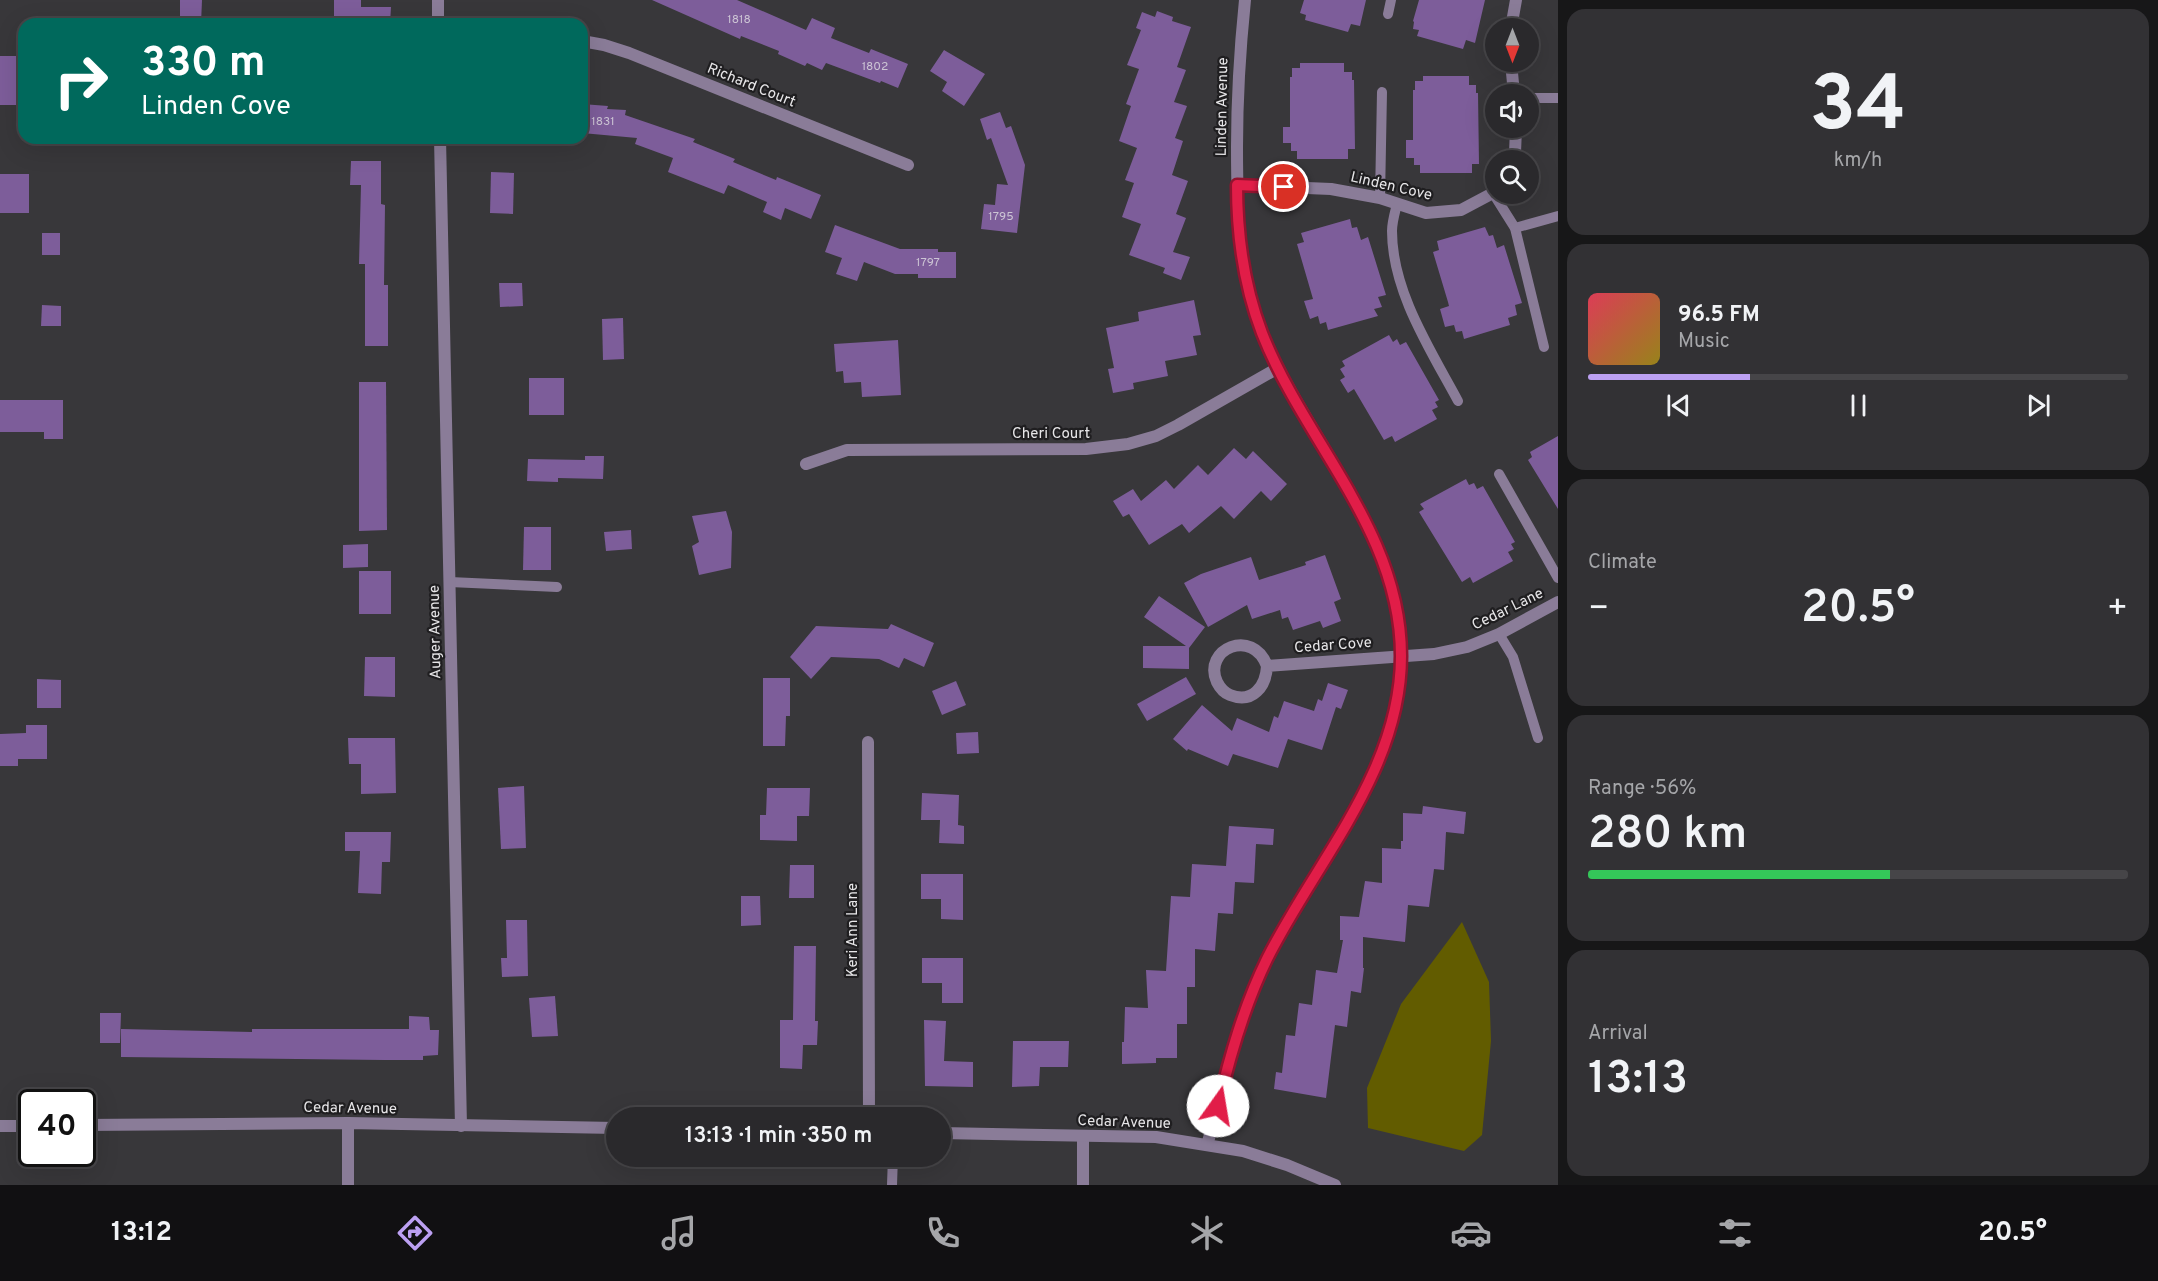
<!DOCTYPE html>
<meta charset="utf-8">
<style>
body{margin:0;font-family:Overpass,sans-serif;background:#323134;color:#f1f3f6;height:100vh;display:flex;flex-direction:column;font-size:22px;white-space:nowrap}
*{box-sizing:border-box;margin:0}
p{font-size:20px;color:#a5a6a9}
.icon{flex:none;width:33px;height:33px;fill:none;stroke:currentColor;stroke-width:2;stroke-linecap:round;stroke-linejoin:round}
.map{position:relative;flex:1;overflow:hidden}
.sheet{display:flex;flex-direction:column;gap:9px;padding:9px;background:#171718;width:600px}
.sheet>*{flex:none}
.top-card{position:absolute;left:18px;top:18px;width:570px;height:126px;border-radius:18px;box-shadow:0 6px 24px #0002,0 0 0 2px #464548;background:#00695c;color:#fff;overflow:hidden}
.needle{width:39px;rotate:180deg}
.tools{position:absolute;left:1485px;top:18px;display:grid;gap:12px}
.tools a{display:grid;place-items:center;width:54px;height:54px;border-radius:50%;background:#2a292c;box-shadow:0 6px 24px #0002,0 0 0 2px #464548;font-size:30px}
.speed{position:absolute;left:18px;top:1089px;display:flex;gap:12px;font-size:30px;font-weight:700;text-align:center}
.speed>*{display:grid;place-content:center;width:78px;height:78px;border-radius:50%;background:#2a292c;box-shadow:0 6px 24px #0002,0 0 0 2px #464548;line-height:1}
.speed .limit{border:3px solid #111;border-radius:9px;background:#fff;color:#111}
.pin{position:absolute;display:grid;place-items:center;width:51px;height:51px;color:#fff;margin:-26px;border:3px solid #fff;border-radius:50%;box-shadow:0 2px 6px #0007}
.me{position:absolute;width:66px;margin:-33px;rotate:13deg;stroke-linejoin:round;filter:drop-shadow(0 0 4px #0008)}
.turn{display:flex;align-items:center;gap:21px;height:126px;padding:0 24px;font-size:27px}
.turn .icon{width:78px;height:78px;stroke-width:2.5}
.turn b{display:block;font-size:42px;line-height:51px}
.big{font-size:45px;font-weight:600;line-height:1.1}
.sheet .tile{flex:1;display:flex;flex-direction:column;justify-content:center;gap:9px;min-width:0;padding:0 21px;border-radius:18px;background:#323134}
.sheet .dial{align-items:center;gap:0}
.dial b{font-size:78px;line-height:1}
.song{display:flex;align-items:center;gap:18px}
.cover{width:72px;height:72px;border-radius:9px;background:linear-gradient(135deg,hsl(350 70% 55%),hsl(50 70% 35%))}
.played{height:6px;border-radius:3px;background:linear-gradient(90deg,#bca0f2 30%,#464548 30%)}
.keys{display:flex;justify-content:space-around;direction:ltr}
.heat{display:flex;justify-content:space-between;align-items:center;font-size:33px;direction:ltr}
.charge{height:9px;border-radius:4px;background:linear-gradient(90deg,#34c759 56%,#464548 0)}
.trip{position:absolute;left:606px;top:1107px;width:345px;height:60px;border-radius:30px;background:#2a292c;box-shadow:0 6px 24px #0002,0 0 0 2px #464548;font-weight:600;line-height:60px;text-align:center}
.tabs{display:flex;height:96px;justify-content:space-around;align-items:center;background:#111012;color:#a5a6a9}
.tabs .icon{width:42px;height:42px}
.tabs .current{color:#bca0f2}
.tabs b{font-size:27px;color:#f1f3f6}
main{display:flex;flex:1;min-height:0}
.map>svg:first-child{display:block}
.water{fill:#625c00}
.building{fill:#7d5d9a}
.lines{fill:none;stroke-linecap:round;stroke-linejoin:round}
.service{stroke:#8a7c98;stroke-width:10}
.minor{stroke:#8a7c98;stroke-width:12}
.tertiary{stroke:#8a7c98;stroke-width:12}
.route-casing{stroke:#92132f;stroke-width:15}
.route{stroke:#e11d48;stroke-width:10}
.labels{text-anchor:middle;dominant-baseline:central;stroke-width:4.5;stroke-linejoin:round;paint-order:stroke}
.number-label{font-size:12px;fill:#ccc4d4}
.street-label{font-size:15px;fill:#e7e6e8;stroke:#1f1e20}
</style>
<main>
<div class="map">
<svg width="1558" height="1185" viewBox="0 0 1558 1185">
<rect width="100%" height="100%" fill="#38373a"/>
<path class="water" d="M 1462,922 L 1489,982 L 1491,1041 L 1482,1135 L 1464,1151 L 1368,1128 L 1367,1088 L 1401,1004 Z"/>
<g class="building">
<path d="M 180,0 L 202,0 L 201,24 L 180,24 Z"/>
<path d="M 334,0 L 361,0 L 361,7 L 391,7 L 390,24 L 334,24 Z"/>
<path d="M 652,0 L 737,0 L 806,30 L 812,18 L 835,28 L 831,38 L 869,53 L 871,49 L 908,64 L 898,88 L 881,81 L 880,83 L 826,63 L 822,70 L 807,63 L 805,66 L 778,54 L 779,51 L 741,36 L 740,39 Z"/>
<path d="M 1304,0 L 1366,0 L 1360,26 L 1351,24 L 1348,32 L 1305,20 L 1306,15 L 1300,13 Z"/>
<path d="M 1419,0 L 1485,0 L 1475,43 L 1466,40 L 1463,49 L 1417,36 L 1419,30 L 1413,29 L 1414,22 L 1413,21 Z"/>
<path d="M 1157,11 L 1173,17 L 1172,21 L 1191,27 L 1177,67 L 1186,70 L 1174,102 L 1187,106 L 1175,138 L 1183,141 L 1172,175 L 1188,181 L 1176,214 L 1186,218 L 1173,252 L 1190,257 L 1181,280 L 1163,273 L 1165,268 L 1129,255 L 1141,224 L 1122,217 L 1134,183 L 1125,180 L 1137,148 L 1119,141 L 1131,106 L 1126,104 L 1139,69 L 1127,65 L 1141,30 L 1136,28 L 1142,12 L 1155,17 Z"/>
<path d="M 944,50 L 985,74 L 964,106 L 942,91 L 947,82 L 930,71 Z"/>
<path d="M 0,56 L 19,56 L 19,65 L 24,65 L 24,105 L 0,105 Z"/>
<path d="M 1300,63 L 1344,63 L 1344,72 L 1352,72 L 1352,80 L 1354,80 L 1355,149 L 1348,149 L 1348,159 L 1297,159 L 1297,151 L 1291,151 L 1291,143 L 1283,143 L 1283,127 L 1290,127 L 1290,77 L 1292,77 L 1292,68 L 1300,68 Z"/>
<path d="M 1423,76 L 1469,76 L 1469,85 L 1476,85 L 1476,93 L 1478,93 L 1479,164 L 1472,164 L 1472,173 L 1420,173 L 1420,165 L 1414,165 L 1414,158 L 1406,158 L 1406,140 L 1413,140 L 1413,90 L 1415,90 L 1415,81 L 1423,81 Z"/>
<path d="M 582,104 L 608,106 L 607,109 L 626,110 L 625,115 L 695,139 L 693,142 L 735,159 L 733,162 L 776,180 L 777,177 L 821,195 L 811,219 L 785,208 L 781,220 L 763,212 L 767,202 L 728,185 L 724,194 L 668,172 L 673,158 L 635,144 L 637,138 L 582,133 Z"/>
<path d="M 1000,112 L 1006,128 L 1011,126 L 1025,165 L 1017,233 L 981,229 L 984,204 L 995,205 L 997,184 L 1008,185 L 991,138 L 987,140 L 980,119 Z"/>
<path d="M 351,161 L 381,161 L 381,204 L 385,205 L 384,285 L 388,285 L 388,346 L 365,346 L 365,264 L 359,264 L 361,185 L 350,185 Z"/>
<path d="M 491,172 L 514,173 L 513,214 L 490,213 Z"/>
<rect x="0" y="174" width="29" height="39"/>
<path d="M 1350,219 L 1352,228 L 1357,227 L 1361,240 L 1368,237 L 1386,295 L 1378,297 L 1382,307 L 1374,309 L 1378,316 L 1328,330 L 1326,322 L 1320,324 L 1318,316 L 1310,319 L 1304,301 L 1313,299 L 1297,244 L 1304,242 L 1301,233 Z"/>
<path d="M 835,225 L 900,249 L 938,249 L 938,252 L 956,252 L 956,278 L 918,278 L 918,274 L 895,274 L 864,262 L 857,281 L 836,274 L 842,258 L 825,252 Z"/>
<path d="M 1485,227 L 1489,236 L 1493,235 L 1497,248 L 1504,245 L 1522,303 L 1515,305 L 1517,315 L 1508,318 L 1510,325 L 1464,339 L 1462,331 L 1456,332 L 1454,325 L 1445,327 L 1440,309 L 1449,306 L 1448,302 L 1433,252 L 1439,250 L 1437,241 Z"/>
<rect x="42" y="233" width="18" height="22"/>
<path d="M 499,283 L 522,283 L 523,306 L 500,307 Z"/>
<path d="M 1194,300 L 1201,335 L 1193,336 L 1197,355 L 1165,361 L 1168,376 L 1133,383 L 1134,389 L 1113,393 L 1108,369 L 1114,368 L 1106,328 L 1139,321 L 1138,312 Z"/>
<path d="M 42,305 L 61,306 L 61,326 L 41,326 Z"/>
<path d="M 623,318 L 624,359 L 603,360 L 602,319 Z"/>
<path d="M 1389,335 L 1393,342 L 1397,339 L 1400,345 L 1406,342 L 1439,400 L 1435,402 L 1438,407 L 1432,410 L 1437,419 L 1395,442 L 1392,436 L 1384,440 L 1354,389 L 1348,393 L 1340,380 L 1345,377 L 1340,369 L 1345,366 L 1342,361 Z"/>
<path d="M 898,340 L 901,395 L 862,397 L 861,382 L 844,383 L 843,371 L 836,372 L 834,344 Z"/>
<rect x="529" y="378" width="35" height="37"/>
<path d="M 359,382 L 386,382 L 387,530 L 359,531 Z"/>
<path d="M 0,400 L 63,400 L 63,439 L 44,439 L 44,432 L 0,432 Z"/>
<path d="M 1558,436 L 1558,509 L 1528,460 L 1532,457 L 1530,452 Z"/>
<path d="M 1234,448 L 1246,459 L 1253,451 L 1287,484 L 1271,501 L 1261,491 L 1234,519 L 1221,506 L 1189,533 L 1182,524 L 1149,545 L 1129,514 L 1123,517 L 1113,501 L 1133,489 L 1141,501 L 1166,480 L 1174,489 L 1198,465 L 1208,475 Z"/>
<path d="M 585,456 L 604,456 L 603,479 L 558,478 L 558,482 L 527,481 L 528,459 L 585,460 Z"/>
<path d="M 1466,479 L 1469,485 L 1474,483 L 1477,489 L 1483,486 L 1515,542 L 1511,544 L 1514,549 L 1508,552 L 1513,561 L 1473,583 L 1470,577 L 1462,582 L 1419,512 L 1424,509 L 1420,504 Z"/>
<path d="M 726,511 L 732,532 L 731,568 L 699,575 L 692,546 L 699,542 L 692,516 Z"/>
<path d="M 524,527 L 551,527 L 551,570 L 523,570 Z"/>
<path d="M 631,530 L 632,549 L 606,551 L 604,532 Z"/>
<path d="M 368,544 L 368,567 L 343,568 L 343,545 Z"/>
<path d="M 1325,555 L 1341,599 L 1334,602 L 1341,621 L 1323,628 L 1320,621 L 1293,630 L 1288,617 L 1282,619 L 1280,610 L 1252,619 L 1247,605 L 1208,627 L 1184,583 L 1201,574 L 1251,557 L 1259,580 L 1306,565 L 1305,562 Z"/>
<rect x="359" y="571" width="32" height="43"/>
<path d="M 1159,596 L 1205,627 L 1189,648 L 1189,669 L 1143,668 L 1143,646 L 1186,646 L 1144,617 Z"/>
<path d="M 891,624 L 934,643 L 924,667 L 904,658 L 899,668 L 879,659 L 831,657 L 811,679 L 790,657 L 816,626 L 888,629 Z"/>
<path d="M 365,657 L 395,657 L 395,697 L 364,696 Z"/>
<path d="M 1186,677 L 1196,694 L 1147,721 L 1137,704 Z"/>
<path d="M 763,678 L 790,678 L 790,716 L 786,716 L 785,746 L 763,746 Z"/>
<path d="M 37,679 L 61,680 L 61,708 L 37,708 Z"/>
<path d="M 956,681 L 966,705 L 942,715 L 932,691 Z"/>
<path d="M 1328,683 L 1348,690 L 1341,709 L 1336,707 L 1322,750 L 1288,739 L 1278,768 L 1233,754 L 1228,766 L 1188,749 L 1187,751 L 1173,739 L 1202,705 L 1232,731 L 1237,718 L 1269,732 L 1274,716 L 1278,718 L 1284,701 L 1314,711 L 1318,699 L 1322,701 Z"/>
<path d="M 26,725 L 47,725 L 47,759 L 18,759 L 18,766 L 0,766 L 0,734 L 26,733 Z"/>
<path d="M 978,732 L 979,753 L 957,754 L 956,733 Z"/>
<path d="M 348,738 L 395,738 L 396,793 L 361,794 L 361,764 L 349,764 Z"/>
<path d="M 524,786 L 526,848 L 501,849 L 498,788 Z"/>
<path d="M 767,788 L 810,788 L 809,816 L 797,816 L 797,841 L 760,840 L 760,815 L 766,815 Z"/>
<path d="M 922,793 L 959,795 L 958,825 L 964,826 L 964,844 L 939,843 L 940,820 L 921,820 Z"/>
<path d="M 1423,806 L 1466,812 L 1464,834 L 1446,832 L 1444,870 L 1434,869 L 1429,907 L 1408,905 L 1405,942 L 1363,937 L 1363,968 L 1364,968 L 1361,993 L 1351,991 L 1347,1027 L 1335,1025 L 1326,1098 L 1274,1089 L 1276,1072 L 1282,1073 L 1286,1035 L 1295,1036 L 1299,1003 L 1312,1005 L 1316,970 L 1337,973 L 1343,940 L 1340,940 L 1340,916 L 1359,917 L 1365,881 L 1382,883 L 1382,848 L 1401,849 L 1401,841 L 1403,841 L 1403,813 L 1422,814 Z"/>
<path d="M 1229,826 L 1274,829 L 1273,845 L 1256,844 L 1254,883 L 1235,882 L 1233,914 L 1218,913 L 1215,951 L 1195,949 L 1195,987 L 1187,987 L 1187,1024 L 1177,1024 L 1177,1058 L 1156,1058 L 1156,1063 L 1122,1064 L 1122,1042 L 1124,1042 L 1125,1007 L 1148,1008 L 1146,970 L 1166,971 L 1171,896 L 1190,897 L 1192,864 L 1226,866 Z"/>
<path d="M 345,832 L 391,832 L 390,862 L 382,862 L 381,894 L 358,893 L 360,851 L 345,851 Z"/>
<path d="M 790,865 L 814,865 L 814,898 L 789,898 Z"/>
<path d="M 921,874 L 963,874 L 963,920 L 941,919 L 941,899 L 921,899 Z"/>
<path d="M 741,896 L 760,896 L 761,925 L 741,926 Z"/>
<path d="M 506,920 L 527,920 L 528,976 L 502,977 L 501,958 L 507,958 Z"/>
<path d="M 794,946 L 816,946 L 815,1021 L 818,1021 L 817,1045 L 803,1045 L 802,1069 L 780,1068 L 780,1020 L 793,1020 Z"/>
<path d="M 922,958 L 963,958 L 963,1003 L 942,1003 L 942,983 L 922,983 Z"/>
<path d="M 555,996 L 558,1036 L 532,1037 L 529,998 Z"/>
<path d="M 100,1013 L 121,1013 L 120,1043 L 100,1043 Z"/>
<path d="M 409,1016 L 429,1017 L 430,1030 L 439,1030 L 438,1055 L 423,1056 L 423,1060 L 384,1060 L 121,1057 L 121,1029 L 252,1032 L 252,1029 L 409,1029 Z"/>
<path d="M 924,1020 L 946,1021 L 944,1061 L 973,1062 L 973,1087 L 925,1086 Z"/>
<path d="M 1013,1041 L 1069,1041 L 1068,1067 L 1040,1067 L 1039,1086 L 1012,1087 Z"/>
</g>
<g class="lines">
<g class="service">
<path d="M 1388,14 L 1391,0"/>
<path d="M 1528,98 L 1558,98"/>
<path d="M 1493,193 L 1515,228 L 1544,347"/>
<path d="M 1380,198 L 1382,92"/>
<path d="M 1397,204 C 1395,212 1392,222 1392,231 C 1392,291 1430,349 1458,401"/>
<path d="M 1515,228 L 1558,216"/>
<path d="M 1499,474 L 1558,578"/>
<path d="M 450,582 L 557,587"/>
<path d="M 1499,634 L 1513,657 L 1538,738"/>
<path d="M 892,1185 L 893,1156"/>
</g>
<g class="minor">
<path d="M 438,0 L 438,24"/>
<path d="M 1511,28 L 1516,0"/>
<path d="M 582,41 L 604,45 L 629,53 L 908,165"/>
<path d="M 1511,62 L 1514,94"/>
<path d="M 440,138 L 461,1126"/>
<path d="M 1511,160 L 1515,153 L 1516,128"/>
<path d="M 1237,185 L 1331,189 L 1380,198 L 1426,213 L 1461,210 L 1493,193 L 1496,188"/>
<path d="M 806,464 L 847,450 L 1086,449 L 1128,444 L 1156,436 L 1178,425 L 1278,368"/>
<path d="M 1267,666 C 1253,627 1202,649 1217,682 C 1220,688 1225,693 1230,695 C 1253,704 1266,686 1267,666 L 1434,654 L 1467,647 L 1499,634 L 1558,602"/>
<path d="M 868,742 L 869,1118"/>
<path d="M 348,1123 L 348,1185"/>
<path d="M 1083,1136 L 1083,1185"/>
</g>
<g class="tertiary">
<path d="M 82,1125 L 348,1123 L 616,1128"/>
<path d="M 0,1126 L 32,1126"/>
<path d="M 940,1133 L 1156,1137 L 1243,1151 L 1287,1165 L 1335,1185"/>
<path d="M 1207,1145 C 1226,1081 1238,1018 1268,958 C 1317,861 1398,773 1401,658 C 1403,535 1307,442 1263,334 C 1238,274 1237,211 1237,147 C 1237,98 1240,49 1245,0"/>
</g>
</g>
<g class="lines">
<g class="route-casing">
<path id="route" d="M 1218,1106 C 1230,1055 1244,1006 1267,959 C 1316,861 1401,771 1401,656 C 1401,531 1305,443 1262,333 C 1244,286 1237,236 1237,185 L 1284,187"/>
</g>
<use href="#route" class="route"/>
</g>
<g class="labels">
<g class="number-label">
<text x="739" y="20">1818</text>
<text x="875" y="67">1802</text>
<text x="603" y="122">1831</text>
<text x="1001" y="217">1795</text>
<text x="928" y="263">1797</text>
</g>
<g class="street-label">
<text transform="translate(751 86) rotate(22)">Richard Court</text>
<text transform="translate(1223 107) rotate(-89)">Linden Avenue</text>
<text transform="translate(1391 187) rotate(13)">Linden Cove</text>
<text x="1051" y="434">Cheri Court</text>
<text transform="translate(1508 610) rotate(-26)">Cedar Lane</text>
<text transform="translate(436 632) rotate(-91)">Auger Avenue</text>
<text transform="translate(1333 646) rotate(-4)">Cedar Cove</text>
<text transform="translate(853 930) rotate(-90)">Keri Ann Lane</text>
<text transform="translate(350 1109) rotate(1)">Cedar Avenue</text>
<text transform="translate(1124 1123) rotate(2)">Cedar Avenue</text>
</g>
</g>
</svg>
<div class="tools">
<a><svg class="needle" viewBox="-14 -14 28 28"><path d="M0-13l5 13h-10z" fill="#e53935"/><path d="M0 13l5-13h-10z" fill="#a5a6a9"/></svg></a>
<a><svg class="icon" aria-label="sound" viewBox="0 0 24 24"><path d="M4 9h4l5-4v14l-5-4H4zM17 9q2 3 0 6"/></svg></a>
<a><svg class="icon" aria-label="search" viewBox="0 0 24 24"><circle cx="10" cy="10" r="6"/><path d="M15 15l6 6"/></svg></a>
</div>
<div class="speed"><div class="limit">40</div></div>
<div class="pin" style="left:1284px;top:187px;background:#d93025"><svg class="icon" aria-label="arrive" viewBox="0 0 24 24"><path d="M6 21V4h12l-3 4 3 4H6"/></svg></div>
<svg class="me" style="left:1218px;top:1106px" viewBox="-20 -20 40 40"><circle r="19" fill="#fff"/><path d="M0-13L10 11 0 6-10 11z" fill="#e11d48"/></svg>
<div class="trip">13:13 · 1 min · 350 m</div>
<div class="top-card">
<div class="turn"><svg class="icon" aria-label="right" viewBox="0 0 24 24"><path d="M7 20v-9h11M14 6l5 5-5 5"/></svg><div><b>330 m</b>Linden Cove</div></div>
</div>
</div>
<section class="sheet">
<div class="tile dial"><b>34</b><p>km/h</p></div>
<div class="tile">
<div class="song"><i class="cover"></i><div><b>96.5 FM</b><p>Music</p></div></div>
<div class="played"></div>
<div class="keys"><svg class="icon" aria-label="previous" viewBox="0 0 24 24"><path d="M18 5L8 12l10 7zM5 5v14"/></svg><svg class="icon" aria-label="pause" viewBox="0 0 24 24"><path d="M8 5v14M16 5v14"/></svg><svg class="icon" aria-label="next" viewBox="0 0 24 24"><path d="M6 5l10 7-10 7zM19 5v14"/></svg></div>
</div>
<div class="tile"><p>Climate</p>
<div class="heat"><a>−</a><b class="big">20.5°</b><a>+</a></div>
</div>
<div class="tile"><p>Range · 56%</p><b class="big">280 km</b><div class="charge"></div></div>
<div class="tile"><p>Arrival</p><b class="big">13:13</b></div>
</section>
</main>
<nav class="tabs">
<b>13:12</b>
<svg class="icon current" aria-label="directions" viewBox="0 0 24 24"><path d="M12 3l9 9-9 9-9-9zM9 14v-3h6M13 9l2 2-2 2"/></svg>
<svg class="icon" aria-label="music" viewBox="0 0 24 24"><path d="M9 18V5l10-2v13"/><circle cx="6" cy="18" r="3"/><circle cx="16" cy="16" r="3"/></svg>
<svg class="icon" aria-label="phone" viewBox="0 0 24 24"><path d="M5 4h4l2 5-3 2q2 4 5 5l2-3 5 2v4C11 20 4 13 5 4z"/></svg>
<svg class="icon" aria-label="climate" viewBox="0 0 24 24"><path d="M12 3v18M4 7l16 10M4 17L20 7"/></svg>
<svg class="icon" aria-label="car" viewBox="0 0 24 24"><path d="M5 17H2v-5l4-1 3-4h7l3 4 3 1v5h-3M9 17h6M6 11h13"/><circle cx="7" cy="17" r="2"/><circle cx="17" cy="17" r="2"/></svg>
<svg class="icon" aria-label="filters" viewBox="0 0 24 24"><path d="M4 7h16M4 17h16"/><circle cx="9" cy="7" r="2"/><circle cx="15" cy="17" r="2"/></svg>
<b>20.5°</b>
</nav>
